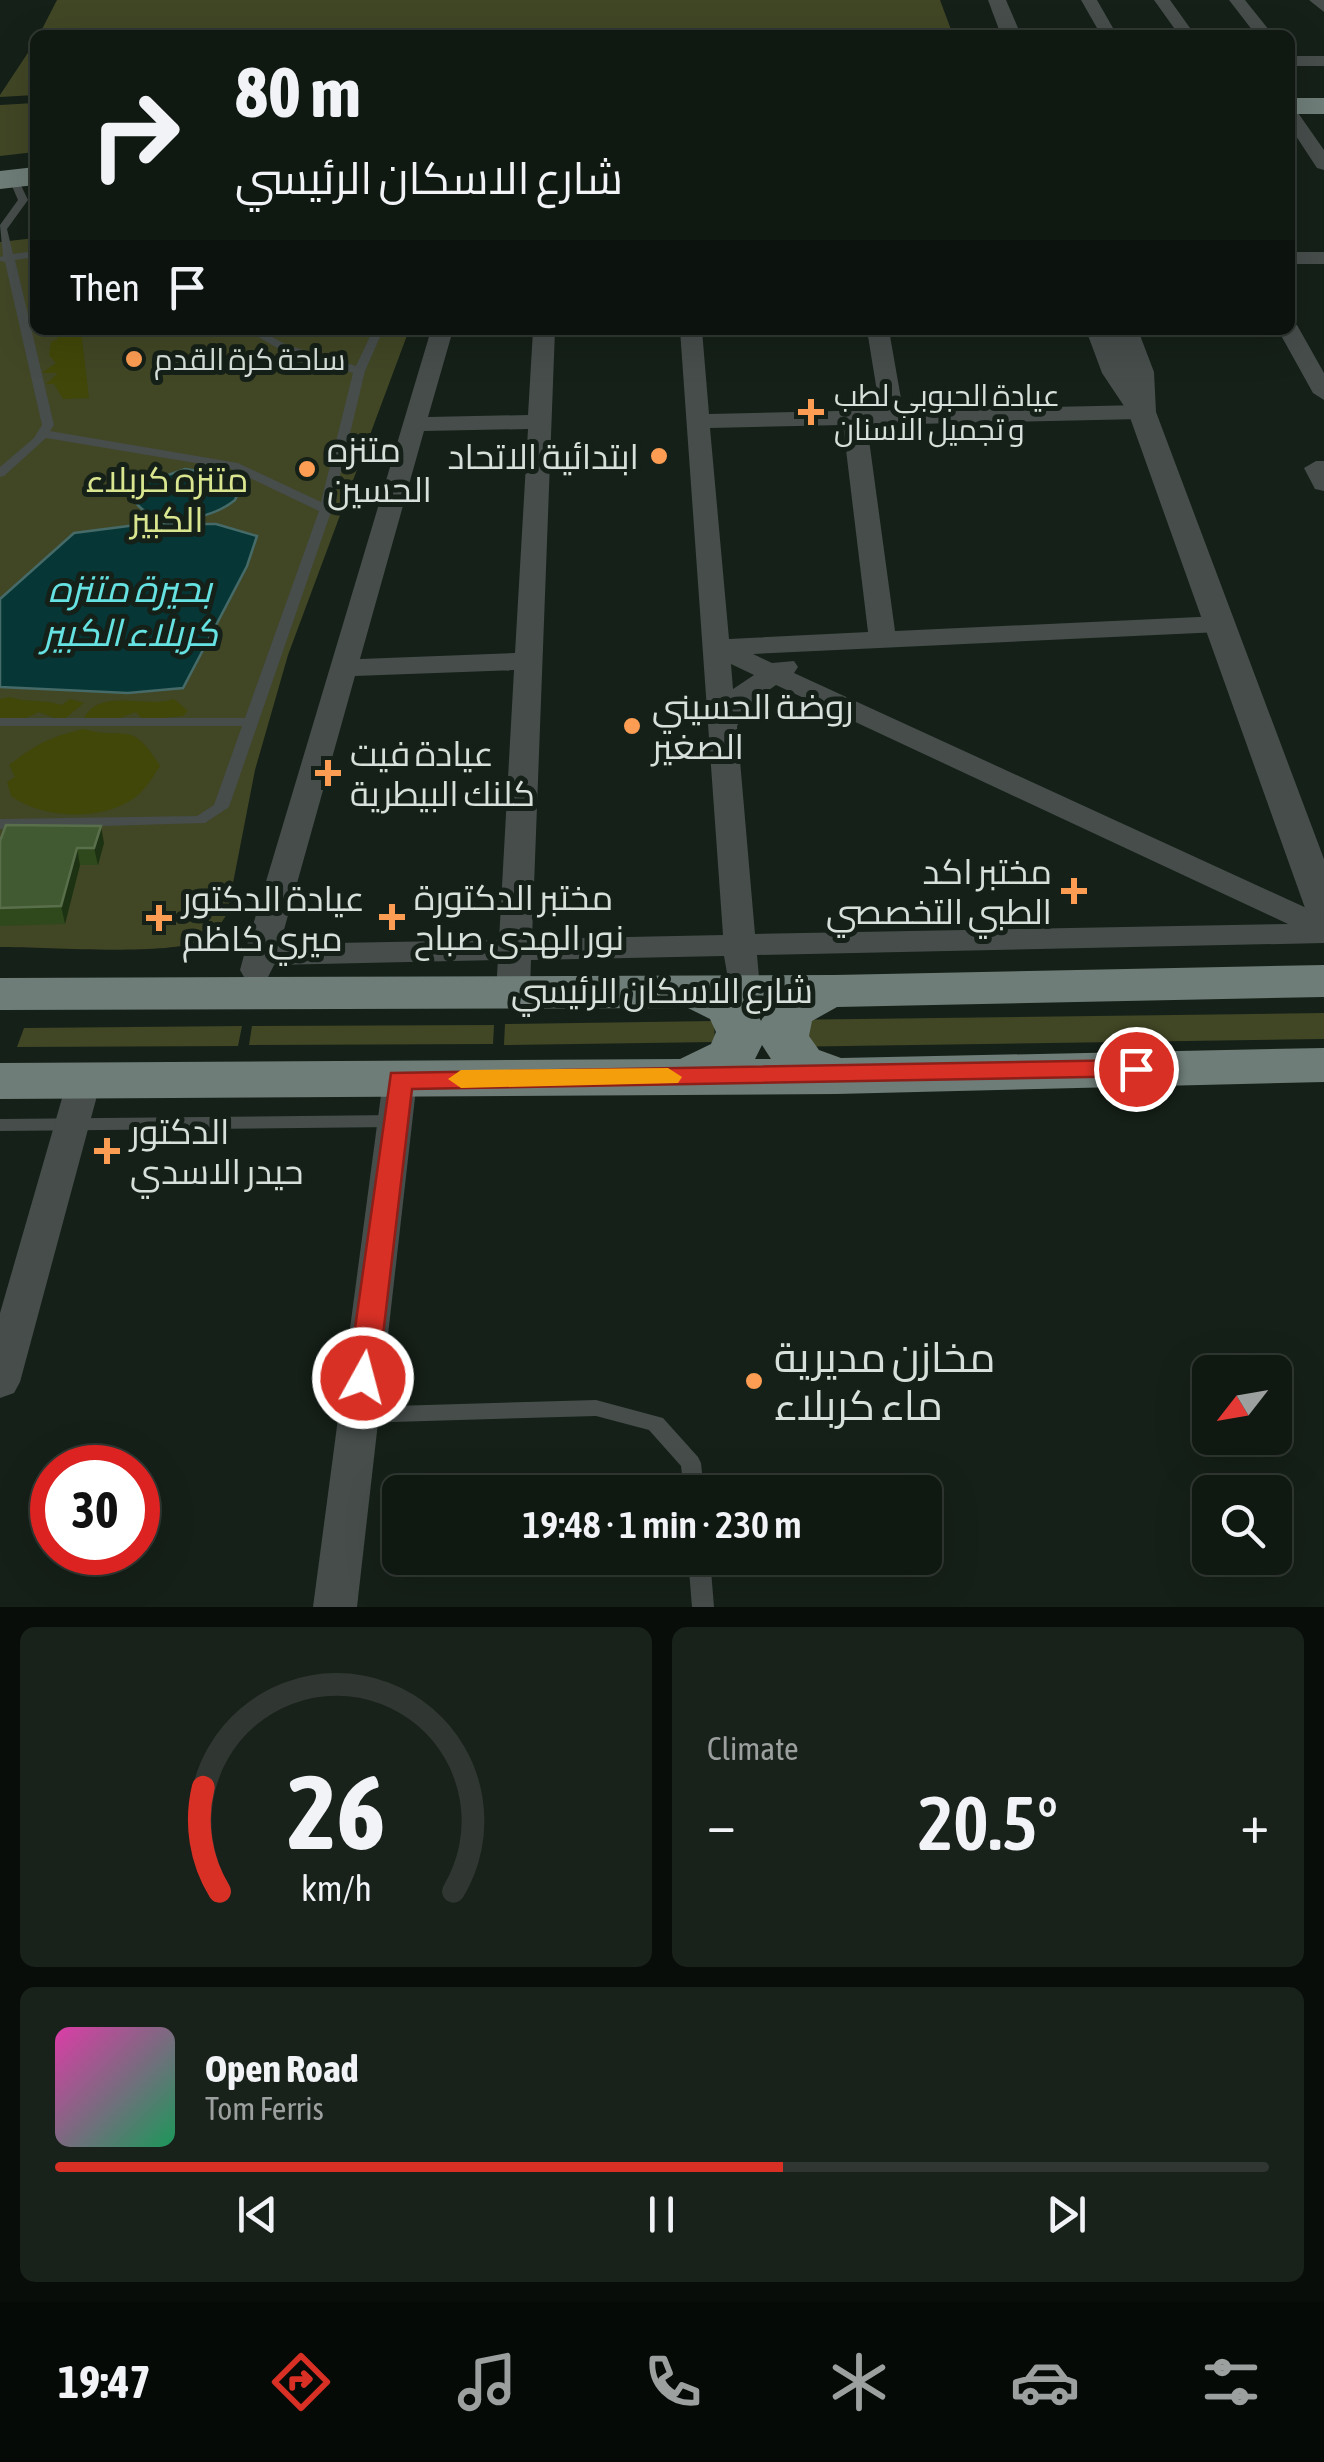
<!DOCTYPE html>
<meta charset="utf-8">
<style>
body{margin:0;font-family:"Asap Condensed",Cairo,sans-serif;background:#19211b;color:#f1f3f6;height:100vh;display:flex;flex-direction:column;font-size:38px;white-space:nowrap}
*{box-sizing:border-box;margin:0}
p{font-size:32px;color:#9ca09f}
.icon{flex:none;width:55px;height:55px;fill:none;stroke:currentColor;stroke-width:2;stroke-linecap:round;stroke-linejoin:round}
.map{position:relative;height:1607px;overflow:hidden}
.drawer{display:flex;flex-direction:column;gap:20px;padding:20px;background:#090d0a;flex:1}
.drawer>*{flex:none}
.banner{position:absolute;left:30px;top:30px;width:1265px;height:305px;border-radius:15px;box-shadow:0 10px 40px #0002,0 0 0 2px #303732;background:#101812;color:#f1f3f6;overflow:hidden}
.needle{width:65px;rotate:239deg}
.tools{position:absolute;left:1192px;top:1355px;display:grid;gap:20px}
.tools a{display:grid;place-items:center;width:100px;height:100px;border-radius:15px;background:#101812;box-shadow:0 10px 40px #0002,0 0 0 2px #303732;font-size:50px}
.speed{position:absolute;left:30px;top:1445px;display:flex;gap:20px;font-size:50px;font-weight:700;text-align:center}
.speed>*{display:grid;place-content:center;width:130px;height:130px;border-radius:50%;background:#101812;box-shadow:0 10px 40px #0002,0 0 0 2px #303732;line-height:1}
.speed .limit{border:15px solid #d22;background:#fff;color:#111}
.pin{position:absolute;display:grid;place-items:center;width:85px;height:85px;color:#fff;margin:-42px;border:5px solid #fff;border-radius:50%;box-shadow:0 2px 10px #0007}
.me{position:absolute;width:110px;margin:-55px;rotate:7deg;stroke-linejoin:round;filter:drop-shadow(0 0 8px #0008)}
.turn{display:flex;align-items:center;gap:35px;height:210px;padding:0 40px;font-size:45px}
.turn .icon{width:130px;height:130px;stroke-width:2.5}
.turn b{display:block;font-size:70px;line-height:85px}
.then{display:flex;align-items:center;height:95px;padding:0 40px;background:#0003;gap:20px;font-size:38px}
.big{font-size:75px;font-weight:600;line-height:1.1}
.drawer .widget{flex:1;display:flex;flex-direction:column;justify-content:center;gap:15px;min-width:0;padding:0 35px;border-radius:15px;background:#19211b}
.drawer .dial{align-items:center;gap:0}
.dial svg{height:260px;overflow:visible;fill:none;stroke:#303732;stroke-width:7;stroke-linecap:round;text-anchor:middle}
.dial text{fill:#f1f3f6;stroke:none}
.song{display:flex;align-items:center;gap:30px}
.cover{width:120px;height:120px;border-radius:15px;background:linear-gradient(135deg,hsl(320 70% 55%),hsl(150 70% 35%))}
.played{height:10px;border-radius:5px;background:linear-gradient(90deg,#d93025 60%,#303732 60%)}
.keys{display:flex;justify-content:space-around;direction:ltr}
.heat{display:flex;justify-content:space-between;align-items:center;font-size:55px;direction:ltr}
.drawer .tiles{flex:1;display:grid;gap:20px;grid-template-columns:1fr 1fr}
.widget:last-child{grid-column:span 2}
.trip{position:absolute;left:382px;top:1475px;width:560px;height:100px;border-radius:15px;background:#101812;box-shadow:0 10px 40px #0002,0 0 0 2px #303732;font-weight:600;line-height:100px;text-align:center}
.menu{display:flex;height:160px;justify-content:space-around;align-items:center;background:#060a07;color:#9ca09f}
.menu .icon{width:70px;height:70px}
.menu .active{color:#d93025}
.menu b{font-size:45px;color:#f1f3f6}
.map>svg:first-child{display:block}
.green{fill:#414625}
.forest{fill:#414708}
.water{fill:#063736;stroke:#456a68;stroke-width:2.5}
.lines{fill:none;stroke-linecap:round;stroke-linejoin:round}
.service{fill:#464d4b;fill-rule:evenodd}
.minor{fill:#464d4b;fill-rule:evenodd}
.tertiary{fill:#464d4b;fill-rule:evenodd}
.primary{fill:#6e7d78;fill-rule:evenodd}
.wall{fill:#2f491c}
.shaded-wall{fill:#1d3212}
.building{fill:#415a31;stroke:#596f4c;stroke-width:2.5}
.route{fill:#d93025;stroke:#8d1f18;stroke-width:2.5}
.slow{fill:#f59e0b}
.poi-dot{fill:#fc9d53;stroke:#152018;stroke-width:4}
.labels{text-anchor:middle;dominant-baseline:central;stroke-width:10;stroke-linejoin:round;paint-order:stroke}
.far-poi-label{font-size:30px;fill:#d8e0db;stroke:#152018;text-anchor:start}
.poi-label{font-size:35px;fill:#d8e0db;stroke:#152018;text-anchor:start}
.park-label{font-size:35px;fill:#dae68f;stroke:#152018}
.street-label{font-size:35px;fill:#d8e0db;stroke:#152018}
.water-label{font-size:38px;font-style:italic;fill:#65e2e1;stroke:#152018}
.near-poi-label{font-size:42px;fill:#d8e0db;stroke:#152018;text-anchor:start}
</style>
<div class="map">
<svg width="1324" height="1607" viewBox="0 0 1324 1607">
<rect width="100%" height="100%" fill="#152018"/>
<g class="green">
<path d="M 57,0 L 940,0 L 953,35 L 39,35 Z"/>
<path d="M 35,42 L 35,95 L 0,97 L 0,95 Z"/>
<path d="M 35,103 L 35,152 L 0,156 L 0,105 Z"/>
<path d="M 35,238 L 35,330 L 409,330 L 288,655 L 255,770 L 227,914 C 220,925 214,935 201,941 C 165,956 45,947 0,947 L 0,242 Z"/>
<path d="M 1324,1013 L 1324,1039 L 778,1047 L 776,1020 Z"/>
<path d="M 714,1021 L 715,1042 L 504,1045 L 505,1024 Z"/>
<path d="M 494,1025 L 493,1044 L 249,1045 L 252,1026 Z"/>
<path d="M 242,1026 L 238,1046 L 17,1047 L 24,1028 Z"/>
</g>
<g class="forest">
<path d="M 54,330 L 81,330 L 89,398 L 63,399 L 54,384 L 46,384 L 58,373 L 42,373 L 56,363 L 49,355 L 51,342 L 58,339 Z"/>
<path d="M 9,697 C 28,703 43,699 62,705 L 70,699 L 84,703 L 62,721 L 39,712 L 19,721 L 0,720 L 0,699 Z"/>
<path d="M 174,699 L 188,711 L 183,716 L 143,720 L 136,712 L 114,720 L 84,718 C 101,687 146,709 174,699 Z"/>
<path d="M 83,729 C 125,741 131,718 160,766 C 151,780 143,794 128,802 C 95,821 41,818 11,796 L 7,782 L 15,777 L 9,765 C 37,744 47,738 83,729 Z"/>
</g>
<g class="water">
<path d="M 185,469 L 229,476 L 239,491 L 235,500 C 211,520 154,532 134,500 L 142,484 Z"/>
<path d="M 144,524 L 216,524 L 257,536 L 247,566 L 183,688 L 128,693 L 0,687 L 0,599 L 74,533 Z"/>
</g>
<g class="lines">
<g class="service">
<path d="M 11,177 L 17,177 L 28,200 L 7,229 L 13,254 L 35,251 L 35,257 L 15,260 L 54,425 L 50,431 L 238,463 L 321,502 L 353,373 L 279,349 L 246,330 L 259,330 L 287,345 L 356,366 L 373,330 L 383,330 L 365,371 L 332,509 L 229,807 L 205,823 L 0,829 L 0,819 L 197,816 L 214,805 L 242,726 L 0,726 L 0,718 L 245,718 L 319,511 L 231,469 L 46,438 L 4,476 L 0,477 L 0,467 L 34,438 L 42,425 L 5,262 L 0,261 L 0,257 L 3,256 L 0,225 L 18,200 L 9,179 Z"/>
<path d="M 395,1115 L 401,1117 L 404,1121 L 401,1125 L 395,1127 L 0,1131 L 0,1119 Z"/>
<path d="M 596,1400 L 663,1418 L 698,1457 L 701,1463 L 704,1492 L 684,1492 L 681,1466 L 649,1430 L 596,1416 L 359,1423 L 352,1421 L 349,1415 L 352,1409 L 359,1407 Z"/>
<path d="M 688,1558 L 710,1558 L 714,1607 L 692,1607 Z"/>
</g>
<g class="minor">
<path d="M 1081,0 L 1097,0 L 1117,35 L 1101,35 Z"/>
<path d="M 1154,0 L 1170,0 L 1195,35 L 1179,35 Z"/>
<path d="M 1229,0 L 1245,0 L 1273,35 L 1256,35 Z"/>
<path d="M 1309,0 L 1324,0 L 1324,12 Z"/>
<rect x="1290" y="56" width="34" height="10"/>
<path d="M 1290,109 L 1296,110 L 1324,150 L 1324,170 L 1317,168 L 1290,127 Z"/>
<rect x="1290" y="252" width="34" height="12"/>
<path d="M 1290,324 L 1297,325 L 1324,373 L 1324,400 L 1313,393 L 1278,330 L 1290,330 Z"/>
<path d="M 431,330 L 453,330 L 428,417 L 528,415 L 533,330 L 555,330 L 532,939 L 723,935 L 680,330 L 702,330 L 709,414 L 880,410 L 867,330 L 889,330 L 903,410 L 1142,405 L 1154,412 L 1142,419 L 867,425 L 895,631 L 1220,616 L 1233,624 L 1220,632 L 753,654 L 772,663 L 794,661 L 798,667 L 794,673 L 1324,916 L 1324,943 L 757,955 L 760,988 L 755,996 L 731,996 L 724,956 L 531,960 L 530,989 L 525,997 L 501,997 L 496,989 L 498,960 L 274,965 L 268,977 L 244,977 L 240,970 L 244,955 ZM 843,425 L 868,632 L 729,639 L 710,428 ZM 528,429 L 515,653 L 360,659 L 424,431 ZM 731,664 L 754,675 L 733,689 ZM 514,670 L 499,940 L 280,944 L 355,676 ZM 776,685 L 1288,924 L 755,934 L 737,726 L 752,702 Z"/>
<path d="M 1316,461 L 1324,461 L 1324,491 L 1315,489 L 1304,468 Z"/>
<path d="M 400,1068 L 412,1072 L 417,1080 L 357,1607 L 313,1607 L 383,1080 L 388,1072 Z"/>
<path d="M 84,1069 L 96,1073 L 101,1081 L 20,1382 L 14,1393 L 0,1398 L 0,1313 L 67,1081 L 72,1073 Z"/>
</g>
<g class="tertiary">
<path d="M 988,0 L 1006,0 L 1021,35 L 1001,35 Z"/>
<path d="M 1086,330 L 1112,330 L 1128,372 L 1112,330 L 1138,330 L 1154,372 L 1156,412 L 1324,859 L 1324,920 L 1311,916 L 1305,908 L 1128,412 L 1102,373 Z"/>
</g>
<g class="primary">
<rect x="1290" y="98" width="34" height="16"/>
<path d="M 35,167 L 35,185 L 0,189 L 0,171 Z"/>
<path d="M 1324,965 L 1324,997 L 837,1007 L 812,1021 L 809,1036 L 819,1050 L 841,1058 L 1324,1048 L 1324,1082 L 836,1094 L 0,1099 L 0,1063 L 680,1059 L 711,1044 L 716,1032 L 710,1019 L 688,1008 L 0,1010 L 0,978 L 834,975 ZM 769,1007 L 762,1019 L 761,1021 L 755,1008 ZM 762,1045 L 771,1059 L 755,1059 Z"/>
</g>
</g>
<path class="wall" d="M 0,841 L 104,843 L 98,865 L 80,865 L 65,924 L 0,926 Z"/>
<g class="shaded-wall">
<path d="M 101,826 L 104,843 L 98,865 L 94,848 Z"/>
<path d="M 77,848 L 80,865 L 65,924 L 61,906 Z"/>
</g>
<path class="building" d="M 6,825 L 101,826 L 94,848 L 77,848 L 61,906 L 0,908 L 0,841 Z"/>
<path class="route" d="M 1136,1060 L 1146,1063 L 1149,1069 L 1146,1076 L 412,1089 L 378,1378 L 374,1386 L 352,1386 L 348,1378 L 391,1073 Z"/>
<path class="slow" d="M 668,1068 L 682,1077 L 678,1083 L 461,1088 L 448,1079 L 461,1070 Z"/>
<g class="poi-dot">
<circle cx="134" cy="359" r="10"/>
<path d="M806 397h10v10h10v10h-10v10h-10v-10h-10v-10h10z"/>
<circle cx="659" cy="456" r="10"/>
<circle cx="307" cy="469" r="10"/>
<circle cx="632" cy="726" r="10"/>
<path d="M323 758h10v10h10v10h-10v10h-10v-10h-10v-10h10z"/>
<path d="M1069 876h10v10h10v10h-10v10h-10v-10h-10v-10h10z"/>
<path d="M387 902h10v10h10v10h-10v10h-10v-10h-10v-10h10z"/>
<path d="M154 903h10v10h10v10h-10v10h-10v-10h-10v-10h10z"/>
<path d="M102 1136h10v10h10v10h-10v10h-10v-10h-10v-10h10z"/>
<circle cx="754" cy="1381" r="10"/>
</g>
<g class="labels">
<g class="far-poi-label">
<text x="154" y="359">ساحة كرة القدم</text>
<text x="834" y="395">عيادة الحبوبي لطب<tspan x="834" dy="34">و تجميل الاسنان</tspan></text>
</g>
<g class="poi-label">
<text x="327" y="449">متنزه<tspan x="327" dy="40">الحسين</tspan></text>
<text x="639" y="456" text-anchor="end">ابتدائية الاتحاد</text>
<text x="652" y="706">روضة الحسيني<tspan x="652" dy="40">الصغير</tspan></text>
<text x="350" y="753">عيادة فيت<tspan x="350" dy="40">كلنك البيطرية</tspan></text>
<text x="1052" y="871" text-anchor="end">مختبر اكد<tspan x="1052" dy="40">الطبي التخصصي</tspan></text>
<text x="414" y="897">مختبر الدكتورة<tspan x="414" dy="40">نور الهدى صباح</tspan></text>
<text x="182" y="898">عيادة الدكتور<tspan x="182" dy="40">ميري كاظم</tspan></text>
<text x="130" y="1131">الدكتور<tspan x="130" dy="40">حيدر الاسدي</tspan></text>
</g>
<g class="park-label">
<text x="167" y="479">متنزه كربلاء<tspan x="167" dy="40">الكبير</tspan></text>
</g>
<g class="street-label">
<text x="662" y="990">شارع الاسكان الرئيسي</text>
</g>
<g class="water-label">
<text x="130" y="588">بحيرة متنزه<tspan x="130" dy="44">كربلاء الكبير</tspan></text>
</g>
<g class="near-poi-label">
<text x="774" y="1357">مخازن مديرية<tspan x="774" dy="48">ماء كربلاء</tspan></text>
</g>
</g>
</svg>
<div class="tools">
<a><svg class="needle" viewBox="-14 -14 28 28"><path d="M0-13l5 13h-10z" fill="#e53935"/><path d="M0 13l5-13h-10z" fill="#9ca09f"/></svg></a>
<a><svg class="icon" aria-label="search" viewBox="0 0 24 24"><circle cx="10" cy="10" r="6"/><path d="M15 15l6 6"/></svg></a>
</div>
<div class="speed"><div class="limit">30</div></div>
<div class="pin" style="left:1136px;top:1069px;background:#d93025"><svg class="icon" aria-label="arrive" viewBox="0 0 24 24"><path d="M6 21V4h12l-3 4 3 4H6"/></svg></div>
<svg class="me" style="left:363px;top:1378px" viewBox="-20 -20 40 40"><circle r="17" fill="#d93025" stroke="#fff" stroke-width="3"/><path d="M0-11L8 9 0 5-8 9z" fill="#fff"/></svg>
<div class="trip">19:48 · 1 min · 230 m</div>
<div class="banner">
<div class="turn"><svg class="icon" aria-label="right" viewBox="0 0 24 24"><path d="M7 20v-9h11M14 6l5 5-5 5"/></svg><div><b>80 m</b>شارع الاسكان الرئيسي</div></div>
<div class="then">Then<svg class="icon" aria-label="arrive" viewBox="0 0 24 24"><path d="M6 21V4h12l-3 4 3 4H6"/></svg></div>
</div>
</div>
<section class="drawer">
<div class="tiles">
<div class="widget dial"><svg viewBox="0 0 100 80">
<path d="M14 69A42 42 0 1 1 86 69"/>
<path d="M14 69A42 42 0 0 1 9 37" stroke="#d93025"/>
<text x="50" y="56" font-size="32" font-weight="700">26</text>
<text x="50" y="72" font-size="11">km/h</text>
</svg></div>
<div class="widget"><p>Climate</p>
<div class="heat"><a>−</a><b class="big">20.5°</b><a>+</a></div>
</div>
<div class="widget">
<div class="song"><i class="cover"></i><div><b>Open Road</b><p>Tom Ferris</p></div></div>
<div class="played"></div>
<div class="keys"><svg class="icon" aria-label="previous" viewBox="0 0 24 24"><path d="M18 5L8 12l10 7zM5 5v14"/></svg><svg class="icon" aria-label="pause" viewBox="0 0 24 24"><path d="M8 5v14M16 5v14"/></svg><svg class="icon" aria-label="next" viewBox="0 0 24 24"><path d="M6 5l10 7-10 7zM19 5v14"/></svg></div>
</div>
</div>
</section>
<nav class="menu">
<b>19:47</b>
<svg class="icon active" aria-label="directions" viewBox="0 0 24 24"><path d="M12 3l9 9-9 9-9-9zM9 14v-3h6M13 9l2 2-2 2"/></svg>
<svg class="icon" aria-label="music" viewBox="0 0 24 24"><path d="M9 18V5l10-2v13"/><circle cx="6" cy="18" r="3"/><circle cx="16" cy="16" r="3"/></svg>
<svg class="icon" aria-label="phone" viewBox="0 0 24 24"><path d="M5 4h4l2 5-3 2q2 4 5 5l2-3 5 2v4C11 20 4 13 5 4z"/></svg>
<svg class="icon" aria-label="climate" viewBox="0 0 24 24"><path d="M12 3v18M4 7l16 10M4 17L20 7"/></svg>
<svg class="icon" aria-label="car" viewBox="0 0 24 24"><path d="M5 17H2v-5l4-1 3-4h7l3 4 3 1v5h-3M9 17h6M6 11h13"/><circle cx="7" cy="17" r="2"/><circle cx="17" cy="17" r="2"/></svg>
<svg class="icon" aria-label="filters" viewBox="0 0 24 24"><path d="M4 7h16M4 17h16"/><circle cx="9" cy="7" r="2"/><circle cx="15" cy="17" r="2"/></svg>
</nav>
